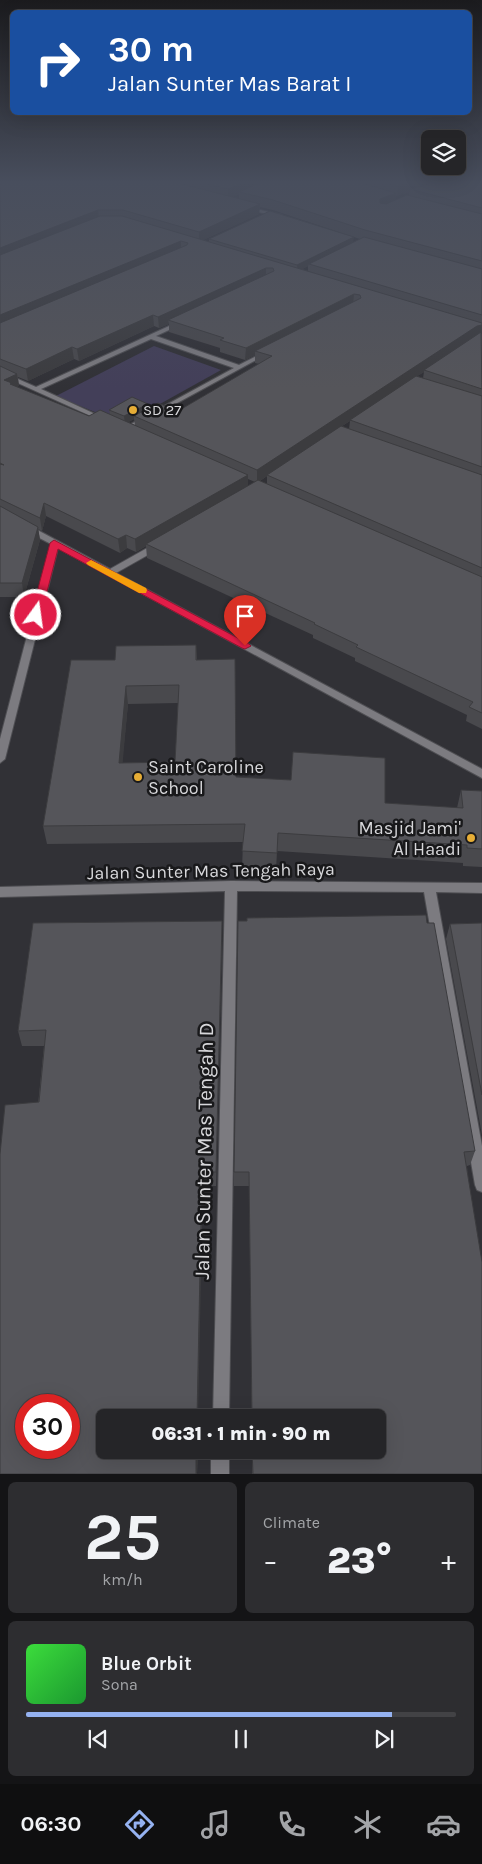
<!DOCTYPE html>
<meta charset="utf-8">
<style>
body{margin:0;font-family:Karla,sans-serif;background:#2d2d30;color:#f1f3f6;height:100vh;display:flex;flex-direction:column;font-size:19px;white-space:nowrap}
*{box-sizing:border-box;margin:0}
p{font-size:16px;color:#a3a5a8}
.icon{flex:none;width:28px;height:28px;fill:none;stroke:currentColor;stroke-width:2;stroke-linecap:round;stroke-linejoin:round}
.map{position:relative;height:1474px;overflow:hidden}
.sheet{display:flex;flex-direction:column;gap:8px;padding:8px;background:#141416;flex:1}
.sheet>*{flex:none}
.hud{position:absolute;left:10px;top:10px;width:462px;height:105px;border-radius:8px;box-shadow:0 5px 20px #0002,0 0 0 1px #424245;background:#1a4fa0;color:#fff;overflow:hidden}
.fabs{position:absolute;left:421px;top:130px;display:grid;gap:10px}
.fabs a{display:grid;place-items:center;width:45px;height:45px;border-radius:8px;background:#252528;box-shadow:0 5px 20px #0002,0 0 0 1px #424245;font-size:25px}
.speed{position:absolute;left:15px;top:1394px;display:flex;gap:10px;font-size:25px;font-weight:700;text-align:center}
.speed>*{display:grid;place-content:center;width:65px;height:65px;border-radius:50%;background:#252528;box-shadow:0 5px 20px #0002,0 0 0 1px #424245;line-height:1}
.speed .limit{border:8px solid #d22;background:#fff;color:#111}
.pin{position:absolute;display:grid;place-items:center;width:42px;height:42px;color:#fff;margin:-51px -21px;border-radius:50% 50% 50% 0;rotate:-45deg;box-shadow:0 0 5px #0007}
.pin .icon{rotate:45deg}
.me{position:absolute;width:55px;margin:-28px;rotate:14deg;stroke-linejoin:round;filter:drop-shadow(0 0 4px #0008)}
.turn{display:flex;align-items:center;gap:18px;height:105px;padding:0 15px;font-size:22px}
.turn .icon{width:65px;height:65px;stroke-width:2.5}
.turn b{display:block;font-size:35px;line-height:42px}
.big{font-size:38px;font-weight:800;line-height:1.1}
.sheet .widget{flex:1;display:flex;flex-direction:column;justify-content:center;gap:8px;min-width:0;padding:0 18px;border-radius:8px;background:#2d2d30}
.sheet .dial{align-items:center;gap:0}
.dial b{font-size:65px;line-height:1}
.song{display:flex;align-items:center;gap:15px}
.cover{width:60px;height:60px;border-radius:8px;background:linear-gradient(135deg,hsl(120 70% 55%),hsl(130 70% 35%))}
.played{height:5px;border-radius:2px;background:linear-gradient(90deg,#95b2f1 85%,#424245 85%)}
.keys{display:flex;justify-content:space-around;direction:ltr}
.heat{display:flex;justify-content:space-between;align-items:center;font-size:28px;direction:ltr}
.sheet .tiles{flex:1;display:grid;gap:8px;grid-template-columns:1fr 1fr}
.widget:last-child{grid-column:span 2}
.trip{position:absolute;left:96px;top:1409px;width:290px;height:50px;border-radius:8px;background:#252528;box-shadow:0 5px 20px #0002,0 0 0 1px #424245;font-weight:800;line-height:50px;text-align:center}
.menu{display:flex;height:80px;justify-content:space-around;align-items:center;background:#0f0f10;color:#a3a5a8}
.menu .icon{width:35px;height:35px}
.menu .current{color:#95b2f1}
.menu b{font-size:22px;color:#f1f3f6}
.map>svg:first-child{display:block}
.green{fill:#433f59}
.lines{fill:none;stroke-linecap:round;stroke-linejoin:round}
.minor-casing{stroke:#4e4e52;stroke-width:2}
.minor{fill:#7c7b80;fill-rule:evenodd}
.wall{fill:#49494d;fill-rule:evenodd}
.shaded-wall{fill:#3c3c3f}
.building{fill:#55555a;stroke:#3c3c3f;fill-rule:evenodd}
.route{fill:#e11d48;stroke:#92132f}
.slow{fill:#f59e0b}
.poi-dot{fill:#e6ad36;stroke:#19191b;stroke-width:2}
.labels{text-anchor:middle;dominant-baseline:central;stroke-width:5;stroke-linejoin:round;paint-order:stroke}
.far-poi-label{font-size:15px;fill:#d7d7da;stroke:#19191b;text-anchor:start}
.poi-label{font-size:18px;fill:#d7d7da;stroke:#19191b;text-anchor:start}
.street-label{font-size:18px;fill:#d7d7da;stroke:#19191b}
.near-street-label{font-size:21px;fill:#d7d7da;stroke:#19191b}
</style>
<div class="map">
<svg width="482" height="1474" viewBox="0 0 482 1474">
<rect width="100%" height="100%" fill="#313136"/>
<path class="green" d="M 154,346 L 221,370 L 124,424 L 56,396 Z"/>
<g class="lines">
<g class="minor-casing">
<g id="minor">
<path d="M 248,207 L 282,215 L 282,216 L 280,217 L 246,209 Z"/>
<path d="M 180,321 L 183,323 L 182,324 L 156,336 L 239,365 L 264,352 L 269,353 L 124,432 L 122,431 L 122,429 L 234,368 L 151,339 L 41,389 L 106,419 L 106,421 L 104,422 L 0,375 L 0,371 L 36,387 Z"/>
<path d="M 24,526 L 30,526 L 110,569 L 156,543 L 162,543 L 162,547 L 116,573 L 482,769 L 482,778 L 58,548 L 5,759 L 0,763 L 0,739 L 51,544 L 24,530 Z"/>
<path d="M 231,881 L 482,883 L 482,893 L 436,892 L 482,1146 L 482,1192 L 477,1190 L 475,1185 L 424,892 L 237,891 L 229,1418 L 213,1418 L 225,891 L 0,897 L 0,887 Z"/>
<rect x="211" y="1450" width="18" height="24"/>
</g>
</g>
<use href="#minor" class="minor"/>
</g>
<g class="wall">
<path d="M 0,181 L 482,181 L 482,729 L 466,721 L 467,715 L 355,661 L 355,658 L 313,638 L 313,635 L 147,558 L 146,546 L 136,552 L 127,548 L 120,553 L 46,516 L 42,531 L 38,529 L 40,540 L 24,597 L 0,597 ZM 409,186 L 417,187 L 410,189 L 409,196 L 395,200 L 396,196 L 409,192 ZM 239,194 L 239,198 L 233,197 ZM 260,207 L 273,210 L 360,239 L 353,242 L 209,239 L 209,242 L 203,240 L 259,214 ZM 308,266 L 308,271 L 302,269 ZM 169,324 L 169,332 L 220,348 L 220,352 L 245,360 L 255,355 L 255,363 L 259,364 L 178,411 L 148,409 L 109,410 L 110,414 L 89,416 L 16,387 L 19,386 L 18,377 L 28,381 L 74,359 L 79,361 L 154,326 L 159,328 ZM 424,372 L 423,378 L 417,376 ZM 134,419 L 135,425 L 128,422 ZM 350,421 L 349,429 L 342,426 ZM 267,476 L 267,484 L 260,481 ZM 248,479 L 255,482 L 248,486 Z"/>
<path d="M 196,645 L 197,660 L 236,777 L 385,803 L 457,808 L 461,790 L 482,791 L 482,867 L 463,866 L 463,863 L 277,851 L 276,871 L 242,869 L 243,842 L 47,844 L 43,826 L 115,660 ZM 178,703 L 175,762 L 122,763 L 128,704 Z"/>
<path d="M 222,921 L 222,938 L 216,1186 L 203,1186 L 105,1450 L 198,1450 L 197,1474 L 0,1474 L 44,1046 L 22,1046 L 18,1031 Z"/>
<path d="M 482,923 L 482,1135 L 446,939 L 450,924 Z"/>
<path d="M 475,1151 L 470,1165 L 467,1166 L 482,1474 L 252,1474 L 252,1450 L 378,1450 L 378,1418 L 252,1418 L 249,1186 L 234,1186 L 234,1172 Z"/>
</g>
<g class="shaded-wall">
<path d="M 247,181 L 270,181 L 239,192 L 239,194 L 228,199 L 228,189 Z"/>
<path d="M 421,181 L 433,181 L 421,188 Z"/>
<path d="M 410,183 L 409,192 L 397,196 L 398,186 Z"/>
<path d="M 396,193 L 395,203 L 379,209 L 380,199 Z"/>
<path d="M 260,204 L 259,214 L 199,242 L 199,232 Z"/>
<path d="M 98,210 L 99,220 L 0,259 L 0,248 Z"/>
<path d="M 354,237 L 353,243 L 309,264 L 308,266 L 297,272 L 297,265 Z"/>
<path d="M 181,241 L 181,251 L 0,327 L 0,315 Z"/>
<path d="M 266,268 L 266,278 L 168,320 L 169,324 L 159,328 L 158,317 Z"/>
<path d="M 354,294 L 353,305 L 255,351 L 255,355 L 245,360 L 246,348 Z"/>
<path d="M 153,315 L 154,326 L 79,361 L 77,349 Z"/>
<path d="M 482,325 L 482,334 L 424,370 L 424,372 L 268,475 L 267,475 L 267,476 L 257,483 L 257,470 L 477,326 Z"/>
<path d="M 72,347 L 74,359 L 28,381 L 26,369 Z"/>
<path d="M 17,374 L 19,386 L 13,388 L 4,380 Z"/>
<path d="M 148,404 L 149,411 L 134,416 L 134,419 L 125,424 L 124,416 Z"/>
<path d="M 248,475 L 248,488 L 146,544 L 146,546 L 136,552 L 135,539 Z"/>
<path d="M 44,503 L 46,516 L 42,531 L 40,518 Z"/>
<path d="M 38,527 L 40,540 L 24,597 L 22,583 Z"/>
<path d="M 126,535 L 127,548 L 120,553 L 118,539 Z"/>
<path d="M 126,686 L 128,704 L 121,781 L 119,763 Z"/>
<path d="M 222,921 L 222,938 L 216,1186 L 216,1172 Z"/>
<path d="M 202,1172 L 203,1186 L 198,1418 L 197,1418 Z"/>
<path d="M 196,1450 L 198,1450 L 197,1474 L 196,1474 Z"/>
</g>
<g class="building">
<path d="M 0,181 L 170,181 L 260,204 L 199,232 L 123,210 L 98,210 L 0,248 Z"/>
<path d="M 195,181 L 247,181 L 228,189 Z"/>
<path d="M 264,181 L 354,181 L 396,193 L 380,199 L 380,203 L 386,204 L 407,195 L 482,214 L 482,261 L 365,230 L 273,200 L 239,192 Z"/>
<path d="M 378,181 L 403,181 L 410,183 L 398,186 Z"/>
<path d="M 432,181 L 482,181 L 482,208 L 410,189 L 426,185 Z"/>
<path d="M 270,211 L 354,237 L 297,265 L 209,239 Z"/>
<path d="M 100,216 L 122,216 L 482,323 L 482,325 L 477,326 L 257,470 L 134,416 L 158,403 L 178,411 L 272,356 L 255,351 L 361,298 L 360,295 L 354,294 L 246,348 L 220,340 L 224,338 L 168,320 L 274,271 L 273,268 L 266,268 L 158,317 L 153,315 L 77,349 L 72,347 L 26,369 L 0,359 L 0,323 L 187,245 L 188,243 L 181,241 L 0,315 L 0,255 Z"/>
<path d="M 364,237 L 482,269 L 482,315 L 309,264 Z"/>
<path d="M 481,332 L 482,389 L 424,370 Z"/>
<path d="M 0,366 L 17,374 L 4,380 L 12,383 L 10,384 L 89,416 L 100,410 L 248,475 L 135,539 L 126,535 L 118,539 L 44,503 L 40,518 L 0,499 L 0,464 L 4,465 L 0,463 Z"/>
<path d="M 416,376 L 482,396 L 482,467 L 350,420 Z"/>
<path d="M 132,397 L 148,404 L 124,416 L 109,410 Z"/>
<path d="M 341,426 L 482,475 L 482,568 L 267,475 Z"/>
<path d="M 258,480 L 482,577 L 482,713 L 469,707 L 473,702 L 356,647 L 358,645 L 314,624 L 315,623 L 146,544 Z"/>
<path d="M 0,506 L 38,527 L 22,583 L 0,583 Z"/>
<path d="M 196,645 L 196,660 L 235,659 L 236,777 L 291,780 L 293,752 L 385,758 L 385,803 L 463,808 L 461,790 L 482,791 L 482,849 L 467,848 L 467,845 L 278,833 L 277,853 L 242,851 L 245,824 L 43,826 L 71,660 L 115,660 L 116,646 ZM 179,685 L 175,762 L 119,763 L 126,686 Z"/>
<path d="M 426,915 L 427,923 L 434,923 L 475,1151 L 464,1152 L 482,1262 L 482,1474 L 253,1474 L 252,1450 L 378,1450 L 378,1418 L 252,1418 L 249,1172 L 234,1172 L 238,921 L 247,921 L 247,918 Z"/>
<path d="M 222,921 L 216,1172 L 202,1172 L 197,1418 L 105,1418 L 105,1450 L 196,1450 L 196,1474 L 0,1474 L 0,1154 L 5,1105 L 39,1102 L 46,1030 L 18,1031 L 33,923 ZM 26,1405 L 69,1405 L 69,1448 L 26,1448 Z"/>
<path d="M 482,923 L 482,1095 L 450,924 Z"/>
</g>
<linearGradient id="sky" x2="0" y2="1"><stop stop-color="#1b1b1e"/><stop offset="0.47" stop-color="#484e5d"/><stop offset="1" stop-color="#484e5d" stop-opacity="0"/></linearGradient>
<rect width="482" height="388" fill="url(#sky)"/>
<path class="route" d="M 54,540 L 249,644 L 251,646 L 245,649 L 242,648 L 58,549 L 41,615 L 40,617 L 33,617 L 31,615 L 50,543 Z"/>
<path class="slow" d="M 91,560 L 146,588 L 147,590 L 146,593 L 139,593 L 88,565 L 86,563 Z"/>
<g class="poi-dot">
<circle cx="133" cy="410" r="5"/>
<circle cx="138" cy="777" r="5"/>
<circle cx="471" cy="838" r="5"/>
</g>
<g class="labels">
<g class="far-poi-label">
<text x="143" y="410">SD 27</text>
</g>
<g class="poi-label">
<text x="148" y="767">Saint Caroline<tspan x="148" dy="21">School</tspan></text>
<text x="461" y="828" text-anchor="end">Masjid Jami'<tspan x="461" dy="21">Al Haadi</tspan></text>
</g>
<g class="street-label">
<text transform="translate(211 871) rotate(-1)">Jalan Sunter Mas Tengah Raya</text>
</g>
<g class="near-street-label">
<text transform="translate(204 1151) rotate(-89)">Jalan Sunter Mas Tengah D</text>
</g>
</g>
</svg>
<div class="fabs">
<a><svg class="icon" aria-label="layers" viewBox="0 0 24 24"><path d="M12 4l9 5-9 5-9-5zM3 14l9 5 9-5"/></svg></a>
</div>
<div class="speed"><div class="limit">30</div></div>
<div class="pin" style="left:245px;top:646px;background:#d93025"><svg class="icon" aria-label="arrive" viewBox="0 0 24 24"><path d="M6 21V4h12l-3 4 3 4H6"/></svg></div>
<svg class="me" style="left:36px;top:615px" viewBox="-20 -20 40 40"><circle r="17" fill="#e11d48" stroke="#fff" stroke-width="3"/><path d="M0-11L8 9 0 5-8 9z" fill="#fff"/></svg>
<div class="trip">06:31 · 1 min · 90 m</div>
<div class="hud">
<div class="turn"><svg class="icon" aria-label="right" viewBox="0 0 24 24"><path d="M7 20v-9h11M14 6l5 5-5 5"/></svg><div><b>30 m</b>Jalan Sunter Mas Barat I</div></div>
</div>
</div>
<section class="sheet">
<div class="tiles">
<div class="widget dial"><b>25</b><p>km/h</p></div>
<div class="widget"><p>Climate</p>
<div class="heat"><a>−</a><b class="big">23°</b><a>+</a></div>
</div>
<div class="widget">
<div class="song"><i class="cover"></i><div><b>Blue Orbit</b><p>Sona</p></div></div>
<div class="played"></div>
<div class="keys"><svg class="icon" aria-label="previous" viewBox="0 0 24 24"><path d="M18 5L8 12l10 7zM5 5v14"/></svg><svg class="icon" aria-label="pause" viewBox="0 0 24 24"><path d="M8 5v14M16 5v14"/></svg><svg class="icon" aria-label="next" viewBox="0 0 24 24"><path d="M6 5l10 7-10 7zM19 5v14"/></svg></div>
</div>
</div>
</section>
<nav class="menu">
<b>06:30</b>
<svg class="icon current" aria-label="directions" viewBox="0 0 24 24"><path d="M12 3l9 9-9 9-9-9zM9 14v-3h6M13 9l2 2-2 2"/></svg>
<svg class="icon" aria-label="music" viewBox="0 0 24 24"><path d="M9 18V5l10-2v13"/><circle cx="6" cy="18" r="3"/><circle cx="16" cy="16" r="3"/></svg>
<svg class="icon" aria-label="phone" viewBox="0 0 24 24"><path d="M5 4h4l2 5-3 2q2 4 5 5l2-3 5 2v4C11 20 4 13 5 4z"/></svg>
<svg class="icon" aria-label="climate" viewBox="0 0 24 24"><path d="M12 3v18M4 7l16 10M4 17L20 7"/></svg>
<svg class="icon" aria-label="car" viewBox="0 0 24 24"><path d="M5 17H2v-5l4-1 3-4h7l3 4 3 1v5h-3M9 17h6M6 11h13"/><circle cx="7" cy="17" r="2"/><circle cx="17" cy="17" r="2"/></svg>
</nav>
